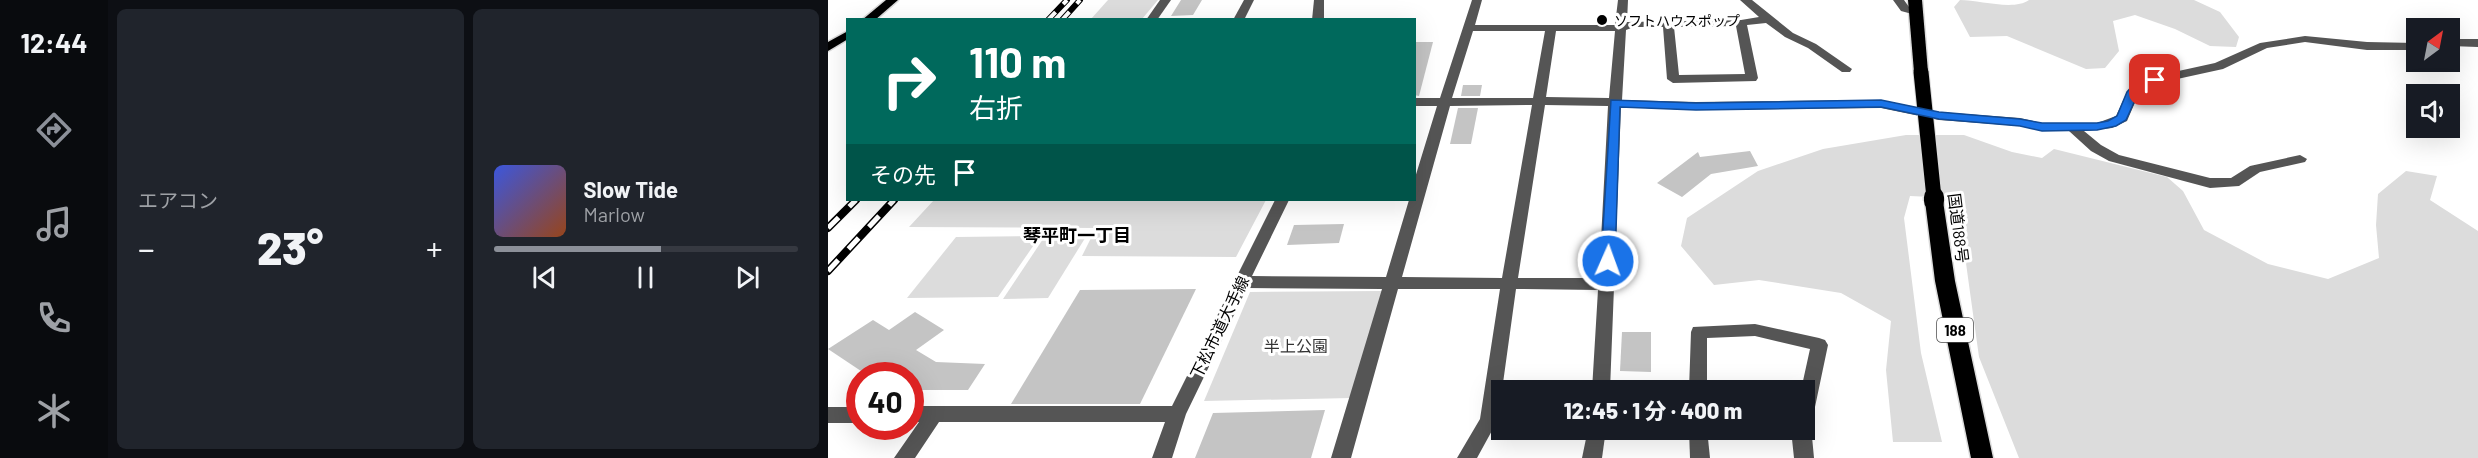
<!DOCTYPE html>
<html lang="ja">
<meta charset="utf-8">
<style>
body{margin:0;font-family:Barlow,"Noto Sans JP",sans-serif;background:#20242c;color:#f1f3f6;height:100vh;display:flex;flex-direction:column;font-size:22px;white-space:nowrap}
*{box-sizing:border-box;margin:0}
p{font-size:20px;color:#9ea1a6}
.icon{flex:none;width:33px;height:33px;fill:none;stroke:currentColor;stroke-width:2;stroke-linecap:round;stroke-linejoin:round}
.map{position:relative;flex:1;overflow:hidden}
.drawer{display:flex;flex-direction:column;gap:9px;padding:9px;background:#0d0f14;width:720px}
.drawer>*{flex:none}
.banner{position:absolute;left:18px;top:18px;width:570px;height:183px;border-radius:0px;box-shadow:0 6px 24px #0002;background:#00695c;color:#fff;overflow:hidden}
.needle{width:39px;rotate:32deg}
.controls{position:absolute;left:1578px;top:18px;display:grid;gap:12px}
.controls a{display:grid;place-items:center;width:54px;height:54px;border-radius:0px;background:#171b24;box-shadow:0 6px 24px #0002;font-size:30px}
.speed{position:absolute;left:18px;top:362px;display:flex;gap:12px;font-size:30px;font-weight:700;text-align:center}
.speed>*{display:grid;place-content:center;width:78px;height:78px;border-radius:50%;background:#171b24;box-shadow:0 6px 24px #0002;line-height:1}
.speed .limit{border:9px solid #d22;background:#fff;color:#111}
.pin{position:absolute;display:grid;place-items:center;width:51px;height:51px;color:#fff;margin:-26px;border-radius:12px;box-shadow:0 3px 9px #0006}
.me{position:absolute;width:66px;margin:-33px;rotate:2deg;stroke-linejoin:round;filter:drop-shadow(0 0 4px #0008)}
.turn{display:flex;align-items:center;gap:21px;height:126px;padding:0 24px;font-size:27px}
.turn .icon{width:78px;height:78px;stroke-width:2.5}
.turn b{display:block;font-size:42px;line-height:51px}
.then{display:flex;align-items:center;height:57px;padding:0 24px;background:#0003;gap:12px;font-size:22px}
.big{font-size:45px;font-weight:800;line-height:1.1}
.drawer .card{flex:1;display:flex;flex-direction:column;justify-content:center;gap:9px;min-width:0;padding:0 21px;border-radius:9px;background:#20242c}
.song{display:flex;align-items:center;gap:18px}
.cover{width:72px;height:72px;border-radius:9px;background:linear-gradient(135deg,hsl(230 70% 55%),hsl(20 70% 35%))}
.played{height:6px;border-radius:3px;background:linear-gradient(90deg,#8c9099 55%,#363941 55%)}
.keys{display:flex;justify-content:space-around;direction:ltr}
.heat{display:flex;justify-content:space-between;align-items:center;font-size:33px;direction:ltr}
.drawer .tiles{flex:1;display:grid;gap:9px;grid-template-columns:repeat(2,1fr)}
.trip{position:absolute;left:663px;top:380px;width:324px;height:60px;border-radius:0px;background:#171b24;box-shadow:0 6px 24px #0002;font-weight:800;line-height:60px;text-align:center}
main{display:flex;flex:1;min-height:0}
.tab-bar{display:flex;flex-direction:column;width:108px;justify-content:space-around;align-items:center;background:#090b0e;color:#9ea1a6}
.tab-bar .icon{width:42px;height:42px}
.tab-bar .selected{color:#8c9099}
.tab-bar b{font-size:27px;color:#f1f3f6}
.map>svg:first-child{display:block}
.green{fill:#dcdcdc}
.building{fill:#c4c4c4}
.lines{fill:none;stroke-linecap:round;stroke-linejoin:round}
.major-casing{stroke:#dbdbdb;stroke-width:3}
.highway-casing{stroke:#dbdbdb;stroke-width:3}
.minor{fill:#555;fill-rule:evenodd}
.major{fill:#000;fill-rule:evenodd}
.highway{fill:#000;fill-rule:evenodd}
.rail-far1-casing{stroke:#000;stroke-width:6}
.rail-casing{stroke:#000;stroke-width:8}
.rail-far1{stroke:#fff;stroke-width:4;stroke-dasharray:11;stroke-linecap:butt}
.rail{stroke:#fff;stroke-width:5;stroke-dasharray:15;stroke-linecap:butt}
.highway-bridge-far1-casing{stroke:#dbdbdb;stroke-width:17;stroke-linecap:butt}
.highway-bridge-casing{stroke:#dbdbdb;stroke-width:23;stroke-linecap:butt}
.highway-bridge-far1{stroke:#000;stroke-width:15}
.highway-bridge{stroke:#000;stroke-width:20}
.route{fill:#1a73e8;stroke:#114b97;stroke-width:1.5}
.poi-dot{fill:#000;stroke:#fff;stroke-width:2}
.labels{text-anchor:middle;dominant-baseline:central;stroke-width:6;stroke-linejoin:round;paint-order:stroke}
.far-poi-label{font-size:14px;fill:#000;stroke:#fff;text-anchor:start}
.shield{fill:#fff;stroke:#4c4c4c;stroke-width:1.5}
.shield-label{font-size:15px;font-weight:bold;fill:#000}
.street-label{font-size:16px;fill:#000;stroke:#fff}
.park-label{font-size:16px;fill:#333;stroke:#fff}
.neighbourhood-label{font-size:18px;font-weight:bold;fill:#000;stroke:#fff}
</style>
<main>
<nav class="tab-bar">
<b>12:44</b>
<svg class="icon selected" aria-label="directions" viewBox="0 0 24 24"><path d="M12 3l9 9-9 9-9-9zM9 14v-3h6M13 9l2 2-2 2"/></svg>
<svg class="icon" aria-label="music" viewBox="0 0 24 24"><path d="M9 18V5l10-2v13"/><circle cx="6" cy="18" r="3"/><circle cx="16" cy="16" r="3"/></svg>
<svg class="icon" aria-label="phone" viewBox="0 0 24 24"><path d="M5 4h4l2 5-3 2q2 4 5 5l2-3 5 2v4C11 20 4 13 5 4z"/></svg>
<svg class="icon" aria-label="climate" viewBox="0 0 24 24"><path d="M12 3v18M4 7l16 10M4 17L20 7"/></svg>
</nav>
<section class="drawer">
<div class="tiles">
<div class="card"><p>エアコン</p>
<div class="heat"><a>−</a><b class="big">23°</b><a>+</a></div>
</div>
<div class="card">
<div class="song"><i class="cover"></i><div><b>Slow Tide</b><p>Marlow</p></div></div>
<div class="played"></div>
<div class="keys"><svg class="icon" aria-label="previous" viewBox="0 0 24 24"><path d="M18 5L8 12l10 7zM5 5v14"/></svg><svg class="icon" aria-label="pause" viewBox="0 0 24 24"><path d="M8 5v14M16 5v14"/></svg><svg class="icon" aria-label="next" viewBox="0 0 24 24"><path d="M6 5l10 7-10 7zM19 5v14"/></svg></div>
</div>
</div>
</section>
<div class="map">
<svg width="1650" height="458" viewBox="0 0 1650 458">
<rect width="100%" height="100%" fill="#fff"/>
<g class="green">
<path d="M 280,0 L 330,0 L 314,19 L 263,19 Z"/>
<path d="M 1132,0 C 1151,0 1186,11 1201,0 L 1366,0 L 1392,12 L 1411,37 L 1408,47 L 1382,46 L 1347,29 L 1307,15 L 1285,21 L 1291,51 L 1277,68 L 1258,69 L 1179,36 L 1142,37 L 1126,7 Z"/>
<path d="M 1078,135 L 1136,135 L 1184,152 L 1214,158 L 1226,149 L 1339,177 L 1355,191 L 1376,230 L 1440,264 L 1500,279 L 1551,258 L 1548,225 L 1550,194 L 1578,171 L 1609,176 L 1602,200 L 1650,231 L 1650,458 L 1191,458 L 1151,357 L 1132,220 L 1125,198 L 1082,196 L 1076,218 L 1093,353 L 1114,442 L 1065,442 L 1058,370 L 1063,321 L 1013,293 L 931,280 L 886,285 L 853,246 L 859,218 L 930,171 L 995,149 Z"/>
<path d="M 106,200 L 438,200 L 408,257 L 254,256 L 268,228 L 81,227 Z"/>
<path d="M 259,235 L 220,298 L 175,299 L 217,236 Z"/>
<path d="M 212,236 L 170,297 L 79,298 L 128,237 Z"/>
<path d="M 555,291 L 523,398 L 376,401 L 422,292 Z"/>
</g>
<g class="building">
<path d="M 353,0 L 374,0 L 365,15 L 343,16 Z"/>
<path d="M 586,42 L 605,42 L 591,96 L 586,95 Z"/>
<path d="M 635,85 L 654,85 L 652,96 L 633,96 Z"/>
<path d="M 630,108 L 650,108 L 643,144 L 622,144 Z"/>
<path d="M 922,151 L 930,166 L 883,174 L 854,197 L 829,183 L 870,152 L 872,157 Z"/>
<path d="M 516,224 L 511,243 L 459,245 L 466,225 Z"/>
<path d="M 368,289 L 312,404 L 183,404 L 252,290 Z"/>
<path d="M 87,312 L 116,330 L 88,350 L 108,362 L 157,364 L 140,390 L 82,390 L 82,375 L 39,375 L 0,349 L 45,320 L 61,330 Z"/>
<path d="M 794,332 L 823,332 L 823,372 L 792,371 Z"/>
<path d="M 497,410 L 483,458 L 367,458 L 385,413 Z"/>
</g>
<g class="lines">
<g class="major-casing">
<g id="major">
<path d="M 58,0 L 70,0 L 47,20 L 34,20 Z"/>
<path d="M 20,31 L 20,39 L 0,51 L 0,42 Z"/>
</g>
</g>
<g class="highway-casing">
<g id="highway">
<path d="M 1080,0 L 1094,0 L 1100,72 L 1093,76 L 1086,72 Z"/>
<path d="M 1106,195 L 1112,197 L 1115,201 L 1127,281 L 1165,458 L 1143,458 L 1107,281 L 1097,201 L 1100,197 Z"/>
</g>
</g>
<g class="minor">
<path d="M 332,0 L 343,0 L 329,20 L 318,20 Z"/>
<path d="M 416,0 L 426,0 L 416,20 L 405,20 Z"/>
<path d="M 486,0 L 496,0 L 496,20 L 484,20 Z"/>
<path d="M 644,0 L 654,0 L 647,25 L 787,25 L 790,0 L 800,0 L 799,22 L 913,20 L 931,17 L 912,0 L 924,0 L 965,33 L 988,44 L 1024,69 L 1022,72 L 1014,72 L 980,48 L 957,37 L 938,23 L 919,25 L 930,78 L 928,81 L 845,83 L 839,79 L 835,27 L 806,27 L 798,30 L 794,100 L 868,102 L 1053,100 L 1111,112 L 1192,118 L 1214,123 L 1269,123 L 1288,116 L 1299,92 L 1307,83 L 1323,77 L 1387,63 L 1432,43 L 1477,36 L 1539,42 L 1588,43 L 1588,50 L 1539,50 L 1477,42 L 1439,48 L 1395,69 L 1331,83 L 1315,89 L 1311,93 L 1299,121 L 1284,128 L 1256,131 L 1273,145 L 1291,155 L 1382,178 L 1403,178 L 1422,166 L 1472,155 L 1479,159 L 1477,162 L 1432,172 L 1411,186 L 1382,188 L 1281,161 L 1263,151 L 1241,131 L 1214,131 L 1192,126 L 1111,120 L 1053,108 L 868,110 L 793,107 L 782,390 L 764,390 L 770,290 L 688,289 L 671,412 L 674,411 L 674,427 L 666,427 L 649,458 L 629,458 L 652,419 L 672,289 L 570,289 L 523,458 L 503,458 L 554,289 L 419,288 L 358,414 L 344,458 L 324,458 L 337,422 L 111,422 L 87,458 L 66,458 L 91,422 L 82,422 L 82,406 L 344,406 L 447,200 L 461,200 L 424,276 L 558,277 L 581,200 L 586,200 L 586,181 L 609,106 L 586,106 L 586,98 L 612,98 ZM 908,26 L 917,74 L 851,75 L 846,27 ZM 645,31 L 717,31 L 705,98 L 624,98 ZM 728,31 L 787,31 L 781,98 L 718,97 ZM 704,105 L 674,278 L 574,277 L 622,106 ZM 717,105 L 780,106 L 771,278 L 690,278 Z"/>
<path d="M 1065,0 L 1076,0 L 1081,7 L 1094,12 L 1088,15 L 1073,11 Z"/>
<path d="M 1622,39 L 1650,39 L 1650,47 L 1622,46 Z"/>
<path d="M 927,324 L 991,338 L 997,340 L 1000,345 L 983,426 L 986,458 L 966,458 L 964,439 L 966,429 L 976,429 L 976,390 L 973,390 L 982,349 L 927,336 L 879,338 L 879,390 L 861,390 L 863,332 L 865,327 Z"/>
<rect x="0" y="407" width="32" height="16"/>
<path d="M 760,429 L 778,429 L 774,458 L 754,458 Z"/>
<path d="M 861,429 L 879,429 L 882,458 L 862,458 Z"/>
</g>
<use href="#major" class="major"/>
<use href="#highway" class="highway"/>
<g class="rail-far1-casing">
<g id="rail-far1">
<path d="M 220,20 L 239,0"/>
<path d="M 234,20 L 252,0"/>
</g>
</g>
<g class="rail-casing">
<g id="rail">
<path d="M 0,228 L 28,200"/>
<path d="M 0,271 L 66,200"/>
</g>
</g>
<use href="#rail-far1" class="rail-far1"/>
<use href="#rail" class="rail"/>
<g class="highway-bridge-far1-casing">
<path id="highway-bridge-far1" d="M 1093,72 L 1106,198"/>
</g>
<g class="highway-bridge-casing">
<path id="highway-bridge" d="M 1106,197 L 1106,201"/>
</g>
<use href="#highway-bridge-far1" class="highway-bridge-far1"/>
<use href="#highway-bridge" class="highway-bridge"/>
</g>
<path class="route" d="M 1327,76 L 1333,80 L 1315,88 L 1310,94 L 1298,120 L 1288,126 L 1269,130 L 1214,131 L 1192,126 L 1111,119 L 1053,107 L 868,110 L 792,107 L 787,261 L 780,266 L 773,261 L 783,100 L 868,103 L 1053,100 L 1111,112 L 1192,119 L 1214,123 L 1269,123 L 1280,121 L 1289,116 L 1299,92 L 1307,83 Z"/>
<circle class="poi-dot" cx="774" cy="20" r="6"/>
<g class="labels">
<g class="far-poi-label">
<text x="786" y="20">ソフトハウスポップ</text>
</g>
<rect class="shield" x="1109" y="318" width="36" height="24" rx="4.5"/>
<g class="shield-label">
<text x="1127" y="330">188</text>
</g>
<g class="street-label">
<text transform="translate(1131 228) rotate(83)">国道188号</text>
<text transform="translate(391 327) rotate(-64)">下松市道大手線</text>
</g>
<g class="park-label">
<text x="468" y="345">半上公園</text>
</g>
<g class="neighbourhood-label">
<text x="249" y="235">琴平町一丁目</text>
</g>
</g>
</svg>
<div class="controls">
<a><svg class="needle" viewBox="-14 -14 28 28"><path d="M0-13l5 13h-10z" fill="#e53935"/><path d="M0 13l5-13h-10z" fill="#9ea1a6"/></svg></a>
<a><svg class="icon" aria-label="sound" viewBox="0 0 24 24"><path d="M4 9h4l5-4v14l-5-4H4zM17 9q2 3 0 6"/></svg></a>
</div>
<div class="speed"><div class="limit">40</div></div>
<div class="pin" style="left:1327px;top:80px;background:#d93025"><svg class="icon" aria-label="arrive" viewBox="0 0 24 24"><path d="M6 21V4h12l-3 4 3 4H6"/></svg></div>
<svg class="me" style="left:780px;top:261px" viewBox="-20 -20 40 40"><circle r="17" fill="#1a73e8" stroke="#fff" stroke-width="3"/><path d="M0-11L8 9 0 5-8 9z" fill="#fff"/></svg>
<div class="trip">12:45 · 1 分 · 400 m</div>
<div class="banner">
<div class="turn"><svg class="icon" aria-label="right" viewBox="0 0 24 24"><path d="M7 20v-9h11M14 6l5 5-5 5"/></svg><div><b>110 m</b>右折</div></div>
<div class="then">その先<svg class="icon" aria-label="arrive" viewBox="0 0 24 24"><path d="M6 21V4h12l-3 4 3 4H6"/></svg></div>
</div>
</div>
</main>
